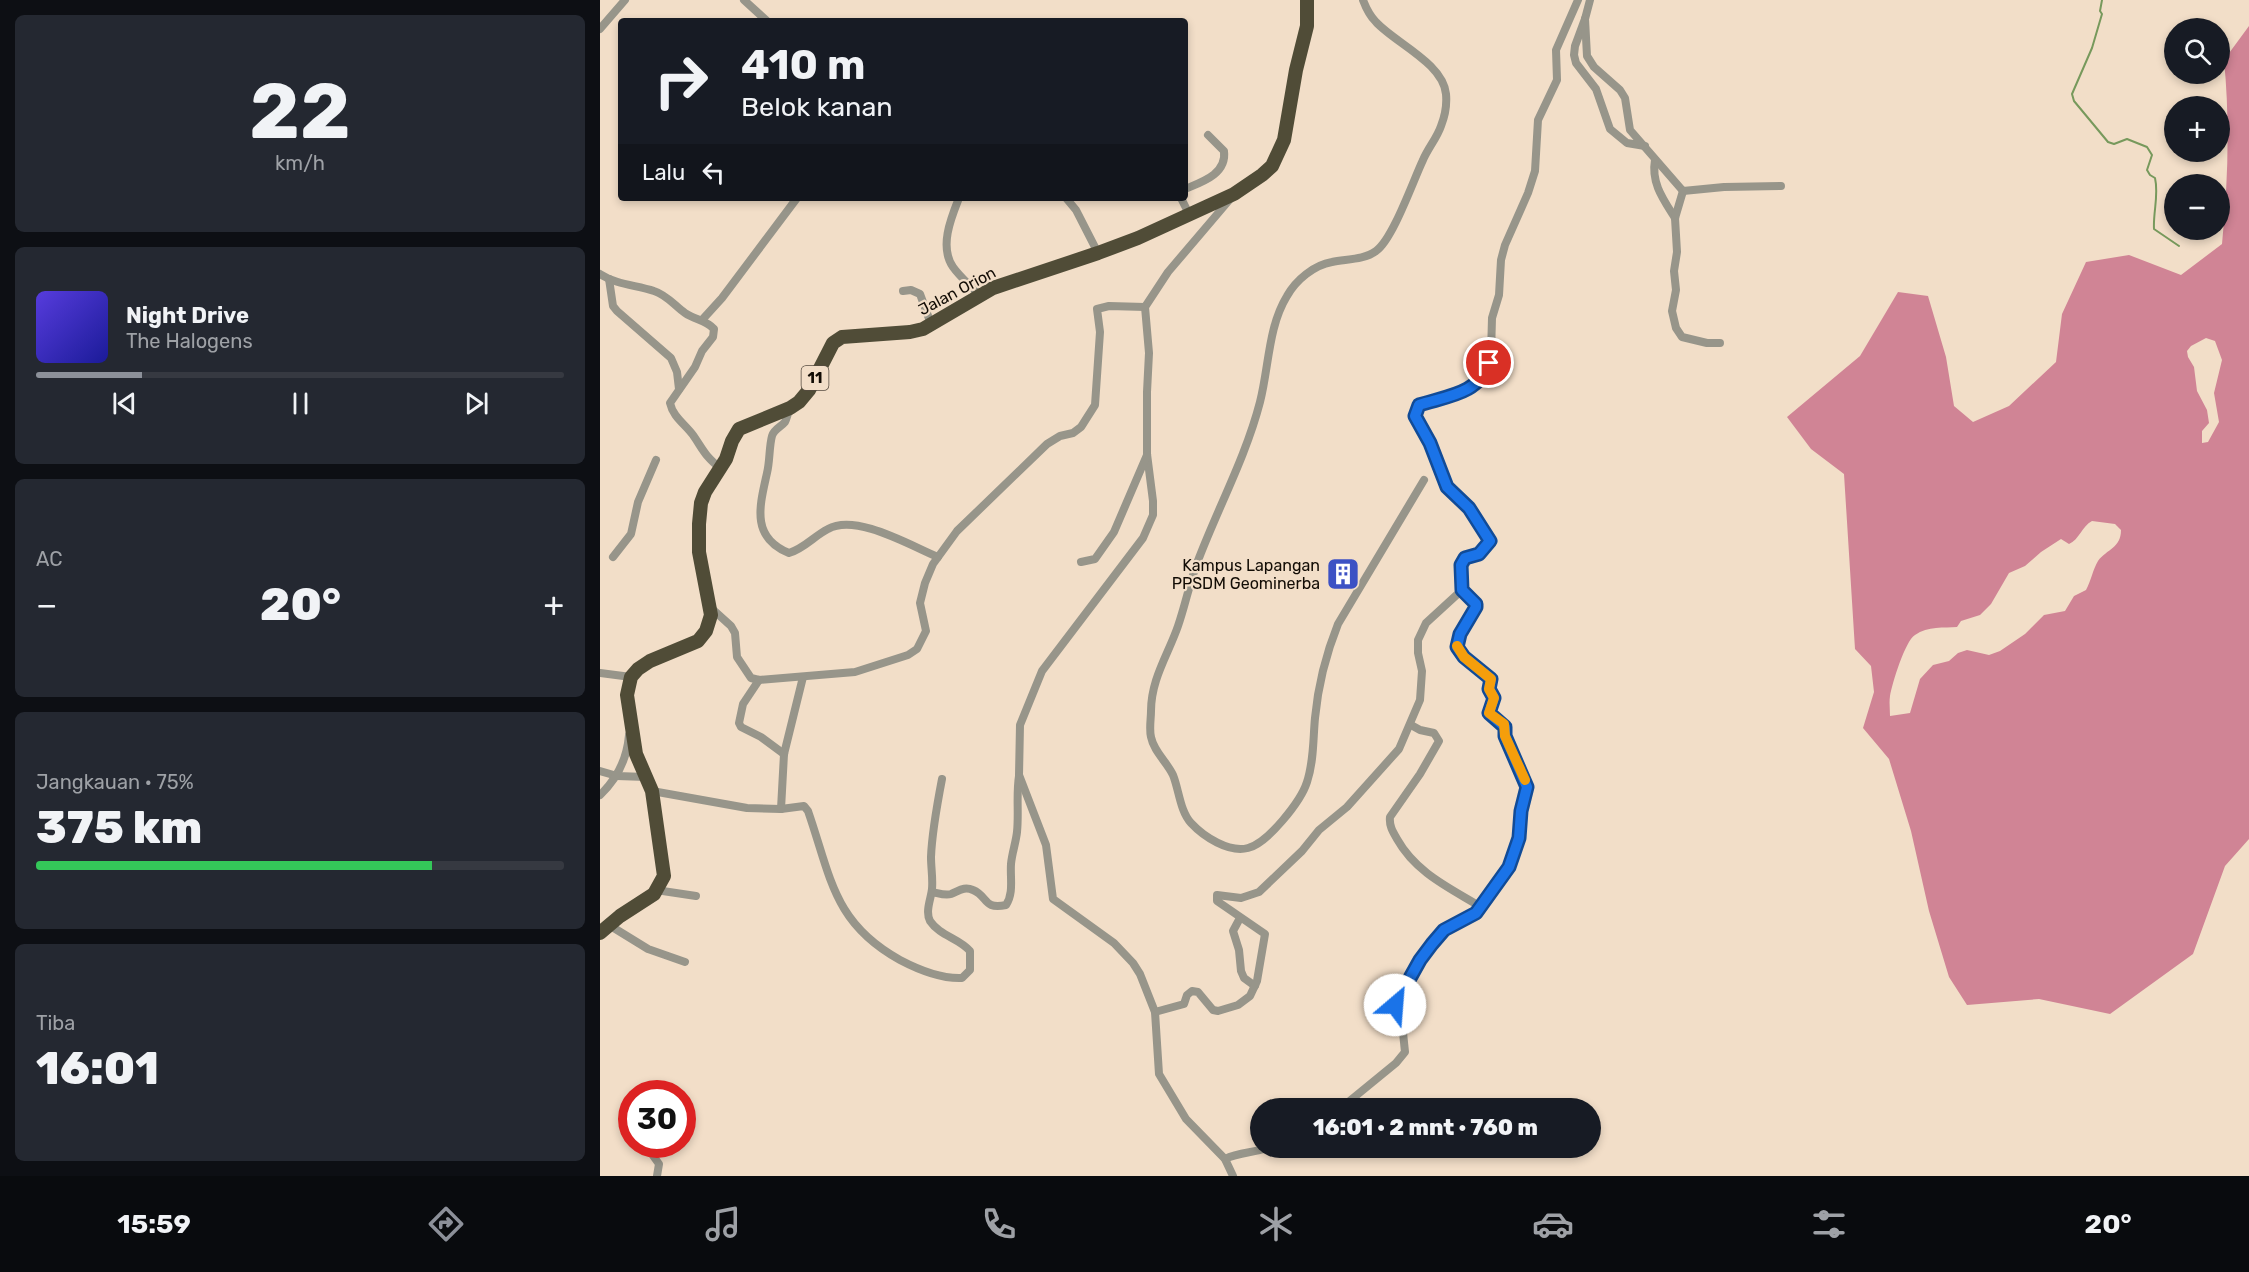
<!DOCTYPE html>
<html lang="id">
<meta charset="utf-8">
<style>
body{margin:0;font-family:Rubik,sans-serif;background:#242831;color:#f1f3f6;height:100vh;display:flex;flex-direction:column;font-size:22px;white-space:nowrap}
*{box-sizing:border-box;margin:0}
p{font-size:20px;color:#9ea1a6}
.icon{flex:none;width:33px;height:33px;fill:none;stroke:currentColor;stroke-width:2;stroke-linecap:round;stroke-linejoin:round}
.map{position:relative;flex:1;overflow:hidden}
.side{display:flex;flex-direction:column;gap:15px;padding:15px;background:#0d0f14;width:600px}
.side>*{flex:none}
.banner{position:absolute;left:18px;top:18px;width:570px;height:183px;border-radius:6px;box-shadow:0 3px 9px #0003;background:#171b24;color:#f1f3f6;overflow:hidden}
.tools{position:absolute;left:1564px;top:18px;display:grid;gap:12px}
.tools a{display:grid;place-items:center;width:66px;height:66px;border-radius:50%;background:#171b24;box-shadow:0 3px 9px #0003;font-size:30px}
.speed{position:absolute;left:18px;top:1080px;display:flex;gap:12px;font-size:30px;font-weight:700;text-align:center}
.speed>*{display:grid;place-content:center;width:78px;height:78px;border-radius:50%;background:#171b24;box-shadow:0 3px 9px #0003;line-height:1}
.speed .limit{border:9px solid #d22;background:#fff;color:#111}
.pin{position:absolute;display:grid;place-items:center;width:51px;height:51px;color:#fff;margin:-26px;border:3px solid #fff;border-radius:50%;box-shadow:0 2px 6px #0007}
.me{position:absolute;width:66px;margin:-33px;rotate:27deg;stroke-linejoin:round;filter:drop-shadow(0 0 4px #0008)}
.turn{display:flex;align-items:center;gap:21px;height:126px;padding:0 24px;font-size:27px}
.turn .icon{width:78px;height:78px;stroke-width:2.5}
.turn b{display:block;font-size:42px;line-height:51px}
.then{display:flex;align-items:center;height:57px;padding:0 24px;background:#0003;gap:12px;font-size:22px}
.big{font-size:45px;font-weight:800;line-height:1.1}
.side .card{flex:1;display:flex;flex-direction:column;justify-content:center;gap:9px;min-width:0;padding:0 21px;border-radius:9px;background:#242831}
.side .dial{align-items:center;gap:0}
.dial b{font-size:78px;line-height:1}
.song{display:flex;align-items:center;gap:18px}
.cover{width:72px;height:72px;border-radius:9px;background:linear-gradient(135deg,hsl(250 70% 55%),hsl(240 70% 35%))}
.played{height:6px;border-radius:3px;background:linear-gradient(90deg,#8c9099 20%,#363941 20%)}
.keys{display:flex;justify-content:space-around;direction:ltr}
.heat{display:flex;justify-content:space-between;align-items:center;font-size:33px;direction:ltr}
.charge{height:9px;border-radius:4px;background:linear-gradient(90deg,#34c759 75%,#363941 0)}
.trip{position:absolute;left:650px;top:1098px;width:351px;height:60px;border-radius:30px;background:#171b24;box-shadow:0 3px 9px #0003;font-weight:800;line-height:60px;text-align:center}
.tab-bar{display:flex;height:96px;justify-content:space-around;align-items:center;background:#090b0e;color:#9ea1a6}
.tab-bar .icon{width:42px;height:42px}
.tab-bar .active{color:#8c9099}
.tab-bar b{font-size:27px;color:#f1f3f6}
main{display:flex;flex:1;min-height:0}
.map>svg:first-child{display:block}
.forest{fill:#d08495;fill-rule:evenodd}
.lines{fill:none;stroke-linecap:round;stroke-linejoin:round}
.stream{stroke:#77995c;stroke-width:2}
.minor{stroke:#97958a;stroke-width:8}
.trunk{stroke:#504c37;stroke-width:14}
.route-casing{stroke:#114b97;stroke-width:15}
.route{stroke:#1a73e8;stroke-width:10}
.slow{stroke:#f59e0b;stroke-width:10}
.labels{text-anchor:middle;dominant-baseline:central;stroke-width:4.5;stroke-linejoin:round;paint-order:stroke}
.shield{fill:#f2dec8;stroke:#554b40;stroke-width:1.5}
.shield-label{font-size:15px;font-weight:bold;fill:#120c05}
.street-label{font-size:16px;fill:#120c05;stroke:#f2dec8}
.poi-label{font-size:16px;fill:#120c05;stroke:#f2dec8;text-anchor:end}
</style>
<main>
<section class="side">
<div class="card dial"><b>22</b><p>km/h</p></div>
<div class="card">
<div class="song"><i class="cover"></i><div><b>Night Drive</b><p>The Halogens</p></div></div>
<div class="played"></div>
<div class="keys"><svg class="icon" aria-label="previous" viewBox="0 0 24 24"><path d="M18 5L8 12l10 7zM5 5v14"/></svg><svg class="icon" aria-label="pause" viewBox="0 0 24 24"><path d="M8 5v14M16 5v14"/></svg><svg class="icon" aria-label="next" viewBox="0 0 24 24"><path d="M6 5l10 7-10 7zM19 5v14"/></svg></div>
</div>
<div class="card"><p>AC</p>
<div class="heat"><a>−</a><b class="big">20°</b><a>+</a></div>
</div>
<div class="card"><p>Jangkauan · 75%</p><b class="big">375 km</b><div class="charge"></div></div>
<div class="card"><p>Tiba</p><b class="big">16:01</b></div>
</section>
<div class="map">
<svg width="1649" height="1176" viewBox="0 0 1649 1176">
<rect width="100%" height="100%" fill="#f2dec8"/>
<path class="forest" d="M 1649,26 L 1649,839 L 1625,866 L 1593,954 L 1510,1014 L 1439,999 L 1367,1005 L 1349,977 L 1329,911 L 1311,831 L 1289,759 L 1263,728 L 1274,692 L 1271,666 L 1255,649 L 1244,474 L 1211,449 L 1187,417 L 1260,356 L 1298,292 L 1328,296 L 1346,357 L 1354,406 L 1373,422 L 1409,406 L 1456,362 L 1462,314 L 1486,262 L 1529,255 L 1581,275 L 1622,244 C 1628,183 1630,121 1624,60 ZM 1606,338 L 1615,341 L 1622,360 L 1614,393 L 1619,422 L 1608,442 L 1602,443 L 1602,431 L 1609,423 L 1607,410 L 1597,391 L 1594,367 L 1588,357 L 1587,351 L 1591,346 ZM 1492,521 L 1515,524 L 1521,530 C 1521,548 1507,549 1498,561 C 1493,569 1491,581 1486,590 L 1474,596 L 1465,611 L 1444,615 L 1425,634 L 1400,651 L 1389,655 L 1367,650 L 1358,653 L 1349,661 L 1333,665 L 1320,679 L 1310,713 L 1290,716 C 1290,709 1289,703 1290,696 C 1292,684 1305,641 1315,635 C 1328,626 1344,628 1357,627 L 1361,621 L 1380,615 L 1391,604 L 1409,573 L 1425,566 L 1441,552 L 1461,539 L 1469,544 C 1479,540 1482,526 1492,521 Z"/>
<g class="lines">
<path class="stream" d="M 1502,0 L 1500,11 L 1502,14 L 1492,48 L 1472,94 L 1474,101 L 1508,142 L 1514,144 L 1527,139 L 1547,147 L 1552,155 L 1547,170 L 1550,175 L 1555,178 C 1559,195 1553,212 1554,229 L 1579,246"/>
<g class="minor">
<path d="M 144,0 L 167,21"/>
<path d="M 763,0 C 766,8 770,16 776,22 C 795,43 843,63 846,94 C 847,105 845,116 841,126 C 837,138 828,148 823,160 C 813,181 793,239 776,251 C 764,260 746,259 732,262 C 714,265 696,280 687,296 C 668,327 669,367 660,402 C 646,456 619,506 599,558 C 590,580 586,603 578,626 C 568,655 551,679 551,711 C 551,719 549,729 551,737 C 554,752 567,762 573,775 C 579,790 580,811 591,823 C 604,837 629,853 648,848 C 668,843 701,801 707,782 C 714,761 713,739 715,718 C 718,686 726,654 738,624 L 824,480"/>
<path d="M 990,0 L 985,19 L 975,46 L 974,55 L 976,63 L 996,89 L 1010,129 L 1027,143 L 1045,146"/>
<path d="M 985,19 L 987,56 L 994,67 L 1020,90 L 1025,98 L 1030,130 L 1083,191 L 1124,187 L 1181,186"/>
<path d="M 0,29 L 25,0"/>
<path d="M 1055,160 C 1051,183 1063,199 1075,218"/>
<path d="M 585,189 C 602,182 627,174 624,151 L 608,135"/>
<path d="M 1083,191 L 1075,218 L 1077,252 L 1074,271 L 1076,290 L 1072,311 L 1076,328 L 1082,337 L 1107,343 L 1120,343"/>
<path d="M 359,198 C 351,218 339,247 353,267 C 360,277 371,286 379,295"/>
<path d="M 466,198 L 476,210 L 498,253"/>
<path d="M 581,198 L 589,214"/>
<path d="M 631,198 L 568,272 L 545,307 L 549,353 L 547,392 L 547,454 L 553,501 L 553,515 L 543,538 L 442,671 L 420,725 L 419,775 L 446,845 L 453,899 L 514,943 L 533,963 L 540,974 L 555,1012 L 559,1074 L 586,1119 L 625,1159 L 633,1176"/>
<path d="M 0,274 C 17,285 36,285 54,291 C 67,295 75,306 85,313 C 95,320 106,320 114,329 L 113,337 L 102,351 L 95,367 L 70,403 C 73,417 85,424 93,435 C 104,451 104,455 121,469"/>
<path d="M 9,279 L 13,306 L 17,311 L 71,358 L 77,372 L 79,389"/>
<path d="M 303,291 L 311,290 L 320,294 L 331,324"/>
<path d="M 102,320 L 122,298 L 197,198"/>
<path d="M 190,408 C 188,412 187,418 185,422 C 181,427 174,429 172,436 C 169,447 170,461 167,473 C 160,505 150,537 189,553 C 205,548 214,536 228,529 C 256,513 311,546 338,557"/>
<path d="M 13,557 L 31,534 L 38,502 L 56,460"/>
<path d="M 481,562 L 495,559 L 514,532 L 547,455"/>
<path d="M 110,607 L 131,626 L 135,633 L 137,657 L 151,678 L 159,680 L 255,672 L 308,655 L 317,649 L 326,631 L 320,603 L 325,583 L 333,564 L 357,531 L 447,444 L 460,436 L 473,433 L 481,427 L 495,405 L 500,332 L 497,309 L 509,306 L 545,307"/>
<path d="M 0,673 L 31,677"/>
<path d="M 159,680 L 143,704 L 139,723 L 141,727 L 161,737 L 184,754"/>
<path d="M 811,725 L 820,730 L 834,733 L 839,741 L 820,774 L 790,817 C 789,826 793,832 797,839 C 816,873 850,888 881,907"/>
<path d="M 0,771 L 17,776 L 46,777"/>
<path d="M 52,791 L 147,808 L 181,809 L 204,806 L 208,811 C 231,877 233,923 300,960 C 319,970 340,979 362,978 L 370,970 L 370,951 C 359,938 340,936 330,921 C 325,911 331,899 332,889 C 333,878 331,868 331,857 C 332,831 337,805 342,779"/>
<path d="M 0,795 C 18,778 27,759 29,735"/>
<path d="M 181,809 L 184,754 L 203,677"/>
<path d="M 56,890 L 96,896"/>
<path d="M 332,892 C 338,893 345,896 351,894 C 359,891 364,886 373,890 C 388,896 383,910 406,905 C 414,893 410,878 411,864 C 412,853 416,842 417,832 C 419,813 416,795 419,776"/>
<path d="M 640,918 L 633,931 L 639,950 L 641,971 L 644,978 L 655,986"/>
<path d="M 9,925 L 48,949 L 85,962"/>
<path d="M 555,1012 L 584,1004 L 587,995 L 592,991 L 598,992 L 613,1010 L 618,1011 L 638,1005 L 650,996 L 657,981 L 665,934 L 617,901 L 617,895 L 641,898 L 659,892 L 702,851 L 719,830 L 747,807 L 799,749 L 820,700 L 822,671 L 818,653 L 818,640 L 826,623 L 862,590"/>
<path d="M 741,1108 L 796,1063 L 805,1052 L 802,1023 L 795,1001 C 810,977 823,947 846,929 C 857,920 872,918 881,907 L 909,867 L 919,838 L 921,811 L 926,798 L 927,787 L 905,736 L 904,724 L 889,713 L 894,698 L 889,689 L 891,679 L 864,657 L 857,647 L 860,634 L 876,607 L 876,604 L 862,590 L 861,565 L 865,558 L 879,553 L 890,541 L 869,508 L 847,487 L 830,443 L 815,416 L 819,405 L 866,390 L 876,385 L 886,374 L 891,354 L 892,318 L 899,295 L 901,260 L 905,245 L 928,193 L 935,171 L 938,120 L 957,80 L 956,50 L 978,0"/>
<path d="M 42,1144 L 49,1150 L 59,1164 L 57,1176"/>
<path d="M 625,1159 C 639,1152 653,1153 667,1148"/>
</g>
<path class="trunk" d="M 0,933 L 20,916 L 54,894 L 64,876 L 52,791 L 36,754 L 27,695 L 31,677 L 38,669 L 50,661 L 98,641 L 106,631 L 111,615 L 99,552 L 99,524 L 101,503 L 105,492 L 126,459 L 132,441 L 139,429 L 190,408 L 199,402 L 209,390 L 233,343 L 242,337 L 310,332 L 323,329 L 393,288 L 498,253 L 538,238 L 634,194 L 662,175 L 672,166 L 684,140 L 696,70 L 707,26 L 707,0"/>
</g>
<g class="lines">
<g class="route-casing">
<path id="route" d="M 795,1005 L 820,960 L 832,944 L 844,930 L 876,913 L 909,867 L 919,838 L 921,811 L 927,787 L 905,736 L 905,727 L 889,713 L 894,698 L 889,689 L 891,679 L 864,657 L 857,647 L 860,634 L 876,607 L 876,604 L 862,590 L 861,565 L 865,558 L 879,554 L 890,541 L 869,508 L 847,487 L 830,443 L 815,416 L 819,405 C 847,396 879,394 889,363"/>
</g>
<use href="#route" class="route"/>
<path class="slow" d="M 857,646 L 864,657 L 891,679 L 889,689 L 894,698 L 889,713 L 904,724 L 905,736 L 925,780"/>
</g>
<defs>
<g id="building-square" transform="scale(1.725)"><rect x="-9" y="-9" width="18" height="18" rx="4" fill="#3c51c4" stroke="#f2dec8"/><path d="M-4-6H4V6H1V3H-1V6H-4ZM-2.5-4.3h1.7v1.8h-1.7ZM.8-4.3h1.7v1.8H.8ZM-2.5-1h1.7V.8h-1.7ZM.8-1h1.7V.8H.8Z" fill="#fff"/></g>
</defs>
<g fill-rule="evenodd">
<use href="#building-square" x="743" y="574"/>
</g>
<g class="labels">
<rect class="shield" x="201.5" y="366" width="27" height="24" rx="4.5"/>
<g class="shield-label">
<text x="215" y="378">11</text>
</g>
<g class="street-label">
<text transform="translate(357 291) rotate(-28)">Jalan Orion</text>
</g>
<g class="poi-label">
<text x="720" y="565">Kampus Lapangan<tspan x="720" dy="18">PPSDM Geominerba</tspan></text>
</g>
</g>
</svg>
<div class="tools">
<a><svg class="icon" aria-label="search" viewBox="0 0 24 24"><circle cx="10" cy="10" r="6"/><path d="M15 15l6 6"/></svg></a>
<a>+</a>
<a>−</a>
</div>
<div class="speed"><div class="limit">30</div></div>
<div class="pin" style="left:889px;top:363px;background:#d93025"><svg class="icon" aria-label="arrive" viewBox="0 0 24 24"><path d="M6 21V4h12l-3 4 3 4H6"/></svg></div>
<svg class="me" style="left:795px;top:1005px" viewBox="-20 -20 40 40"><circle r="19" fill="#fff"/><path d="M0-13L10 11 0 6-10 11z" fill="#1a73e8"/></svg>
<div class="trip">16:01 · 2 mnt · 760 m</div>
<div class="banner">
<div class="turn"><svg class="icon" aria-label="right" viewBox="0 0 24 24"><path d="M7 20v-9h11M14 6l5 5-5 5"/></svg><div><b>410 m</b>Belok kanan</div></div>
<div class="then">Lalu<svg class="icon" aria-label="left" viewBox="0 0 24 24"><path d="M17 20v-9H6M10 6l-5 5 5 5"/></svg></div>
</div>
</div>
</main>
<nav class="tab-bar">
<b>15:59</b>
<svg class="icon active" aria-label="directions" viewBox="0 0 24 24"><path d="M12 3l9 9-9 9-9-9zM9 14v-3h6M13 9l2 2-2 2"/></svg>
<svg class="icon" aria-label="music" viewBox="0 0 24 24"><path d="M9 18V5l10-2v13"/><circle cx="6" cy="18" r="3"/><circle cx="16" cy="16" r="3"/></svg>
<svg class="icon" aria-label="phone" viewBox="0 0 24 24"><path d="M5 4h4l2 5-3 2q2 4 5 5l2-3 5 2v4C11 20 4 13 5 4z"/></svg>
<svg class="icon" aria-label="climate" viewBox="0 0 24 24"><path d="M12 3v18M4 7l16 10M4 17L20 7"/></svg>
<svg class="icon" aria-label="car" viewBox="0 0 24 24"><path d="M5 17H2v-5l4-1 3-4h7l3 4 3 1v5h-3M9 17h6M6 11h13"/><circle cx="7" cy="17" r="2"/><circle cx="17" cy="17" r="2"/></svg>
<svg class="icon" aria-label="filters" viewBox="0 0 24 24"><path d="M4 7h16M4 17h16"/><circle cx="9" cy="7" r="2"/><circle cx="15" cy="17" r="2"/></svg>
<b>20°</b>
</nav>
